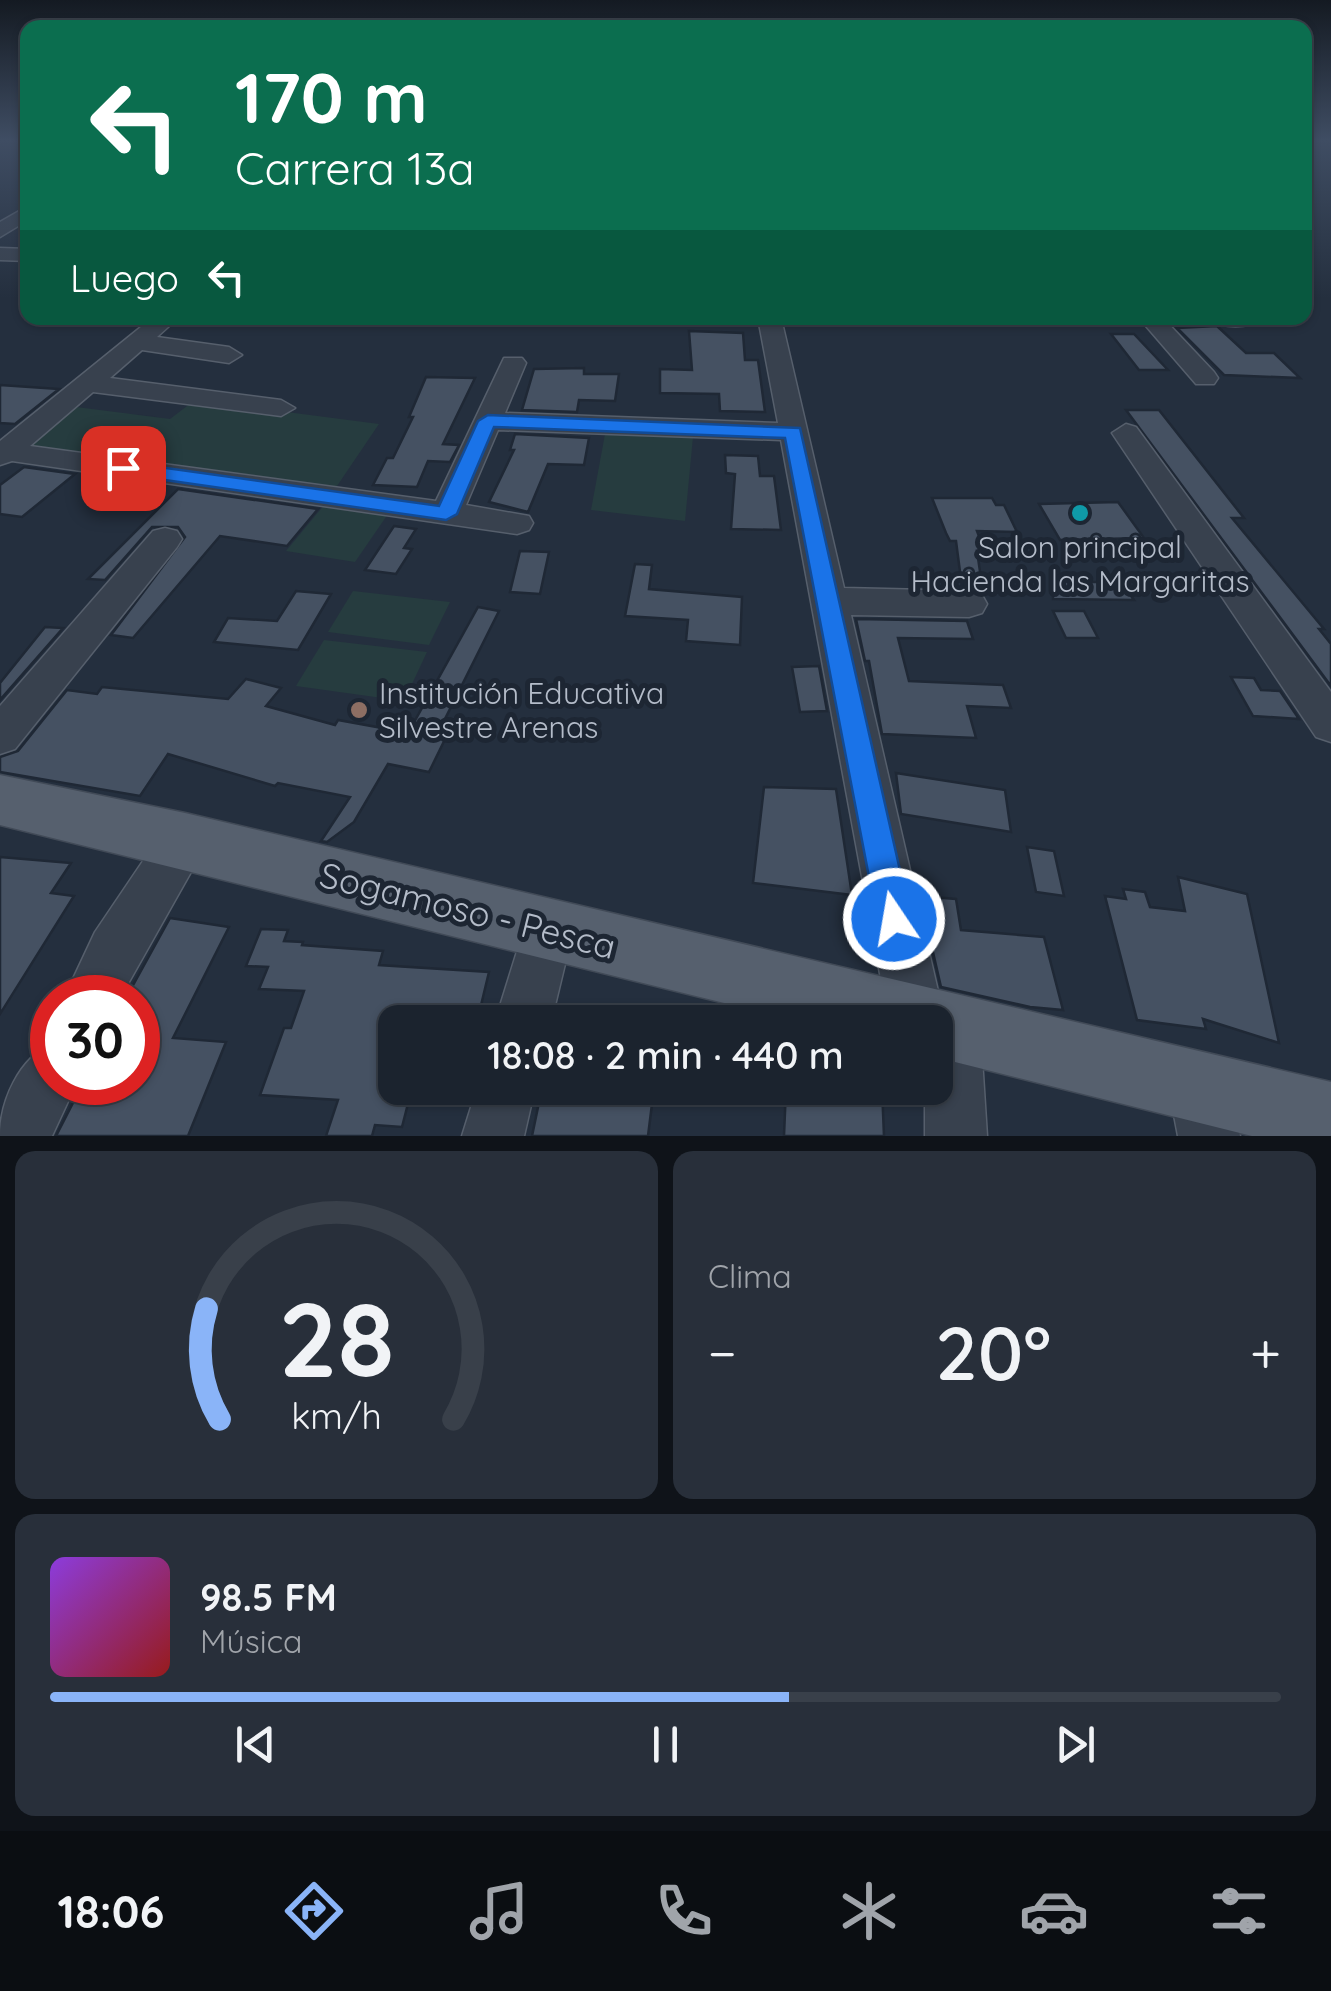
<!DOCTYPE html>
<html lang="es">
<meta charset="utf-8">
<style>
body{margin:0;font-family:Quicksand,sans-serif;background:#282f3a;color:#f1f3f6;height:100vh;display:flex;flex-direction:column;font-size:38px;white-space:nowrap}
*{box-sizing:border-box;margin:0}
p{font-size:32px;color:#a0a4aa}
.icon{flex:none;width:55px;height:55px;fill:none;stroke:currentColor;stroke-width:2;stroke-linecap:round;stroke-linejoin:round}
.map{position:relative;height:1136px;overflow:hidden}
.drawer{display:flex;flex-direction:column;gap:15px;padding:15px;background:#0f1319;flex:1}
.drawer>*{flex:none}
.banner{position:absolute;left:20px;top:20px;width:1292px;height:305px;border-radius:20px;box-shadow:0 2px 8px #0004,0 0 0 2px #39404a;background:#0b6e4f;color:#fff;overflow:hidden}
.speed{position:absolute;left:30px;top:975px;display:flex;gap:20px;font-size:50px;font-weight:700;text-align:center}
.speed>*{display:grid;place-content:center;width:130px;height:130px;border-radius:50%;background:#1b232e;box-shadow:0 2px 8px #0004,0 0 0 2px #39404a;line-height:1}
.speed .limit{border:15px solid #d22;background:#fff;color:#111}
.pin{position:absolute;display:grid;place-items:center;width:85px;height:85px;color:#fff;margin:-42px;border-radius:20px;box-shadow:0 5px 15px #0006}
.me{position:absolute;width:110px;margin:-55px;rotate:348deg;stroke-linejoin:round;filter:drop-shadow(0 0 8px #0008)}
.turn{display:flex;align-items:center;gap:35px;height:210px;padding:0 50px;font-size:45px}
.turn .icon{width:130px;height:130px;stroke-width:2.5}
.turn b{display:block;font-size:70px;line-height:85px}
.then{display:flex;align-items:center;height:95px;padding:0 50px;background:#0003;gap:20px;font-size:38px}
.big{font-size:75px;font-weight:600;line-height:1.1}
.drawer .widget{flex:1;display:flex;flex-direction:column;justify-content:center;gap:15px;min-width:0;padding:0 35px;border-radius:20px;background:#282f3a}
.drawer .dial{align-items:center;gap:0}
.dial svg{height:260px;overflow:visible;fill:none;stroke:#39404a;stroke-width:7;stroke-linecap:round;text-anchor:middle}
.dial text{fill:#f1f3f6;stroke:none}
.song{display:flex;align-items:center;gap:30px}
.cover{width:120px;height:120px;border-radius:15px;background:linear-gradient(135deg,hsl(270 70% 55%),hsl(0 70% 35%))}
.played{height:10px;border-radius:5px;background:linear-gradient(90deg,#8ab4f8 60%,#39404a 60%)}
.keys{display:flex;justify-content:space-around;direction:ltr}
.heat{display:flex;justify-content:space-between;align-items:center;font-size:55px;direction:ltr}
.drawer .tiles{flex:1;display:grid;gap:15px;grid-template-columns:1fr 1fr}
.widget:last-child{grid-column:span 2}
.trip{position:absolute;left:378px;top:1005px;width:575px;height:100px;border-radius:20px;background:#1b232e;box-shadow:0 2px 8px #0004,0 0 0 2px #39404a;font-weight:600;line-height:100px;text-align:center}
.tab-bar{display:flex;height:160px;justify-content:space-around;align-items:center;background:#0b0e12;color:#a0a4aa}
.tab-bar .icon{width:70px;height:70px}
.tab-bar .current{color:#8ab4f8}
.tab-bar b{font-size:45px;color:#f1f3f6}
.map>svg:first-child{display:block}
.green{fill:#263c3f}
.building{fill:#455162;stroke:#1f2835;stroke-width:2.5}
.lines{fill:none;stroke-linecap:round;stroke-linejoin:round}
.minor-casing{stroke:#565f6c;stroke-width:3}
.major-casing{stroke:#414a57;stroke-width:3}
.minor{fill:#38414e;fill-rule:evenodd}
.major{fill:#56606e;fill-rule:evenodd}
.route{fill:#1a73e8;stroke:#114b97;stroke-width:2.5}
.culture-dot{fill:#0f9aa8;stroke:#1d2633;stroke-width:4}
.education-dot{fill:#8d6e63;stroke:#1d2633;stroke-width:4}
.labels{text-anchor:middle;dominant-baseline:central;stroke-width:10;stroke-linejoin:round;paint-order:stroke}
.poi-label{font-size:30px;fill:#b4bcc9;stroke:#1d2633}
.near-street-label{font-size:35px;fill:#b4bcc9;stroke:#1d2633}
</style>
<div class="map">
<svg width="1331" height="1136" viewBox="0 0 1331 1136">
<rect width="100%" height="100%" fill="#242f3e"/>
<g class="green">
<path d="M 195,400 L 379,424 L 335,489 L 27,448 L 76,407 L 170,419 Z"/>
<path d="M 605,434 L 693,437 L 685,521 L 591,510 Z"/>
<path d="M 325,504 L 388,514 L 355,562 L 286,551 Z"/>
<path d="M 353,591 L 450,602 L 429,645 L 328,632 Z"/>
<path d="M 324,640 L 427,652 L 404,701 L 296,686 Z"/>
</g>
<g class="building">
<path d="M 1217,326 L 1246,353 L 1274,353 L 1300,378 L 1224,375 L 1177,328 Z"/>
<path d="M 689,331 L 743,333 L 745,360 L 758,360 L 765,412 L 720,411 L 719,394 L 660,393 L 660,369 L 692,370 Z"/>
<path d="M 1111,334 L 1134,334 L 1168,370 L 1139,370 Z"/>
<path d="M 584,368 L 584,374 L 619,374 L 615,401 L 579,400 L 577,412 L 522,410 L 534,369 Z"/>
<path d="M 426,377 L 475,378 L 443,444 L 459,445 L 450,462 L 428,461 L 417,487 L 373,485 L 387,458 L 393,458 L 413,417 L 409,417 Z"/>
<path d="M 0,385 L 59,389 L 15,424 L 0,423 Z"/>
<path d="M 1126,410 L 1159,410 L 1244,518 L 1232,518 L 1324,629 L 1319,629 L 1331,644 L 1331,686 Z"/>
<path d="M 515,434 L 589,438 L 584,465 L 548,464 L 528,512 L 489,502 L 514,450 L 510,450 Z"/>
<path d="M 725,455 L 758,456 L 760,476 L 774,476 L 781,530 L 731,529 L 735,474 L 726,473 Z"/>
<path d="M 24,467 L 75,474 L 22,517 L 0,514 L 0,485 Z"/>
<path d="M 178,489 L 318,509 L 287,546 L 220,536 L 133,638 L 111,635 L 185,537 L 178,527 L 152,527 L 105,580 L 88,579 Z"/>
<path d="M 932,498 L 992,498 L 996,505 L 1004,505 L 1017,532 L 977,531 L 985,552 L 977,551 L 983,592 L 962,587 L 956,541 L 950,541 L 946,533 Z"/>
<path d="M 1118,502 L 1144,538 L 1060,540 L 1039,504 Z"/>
<path d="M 394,526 L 416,529 L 404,548 L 412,549 L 396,574 L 365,570 Z"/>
<path d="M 520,551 L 549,552 L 540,594 L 510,592 Z"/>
<path d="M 635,564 L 652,565 L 649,589 L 742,597 L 740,645 L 686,641 L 688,620 L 625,616 Z"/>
<path d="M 1079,575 L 1083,582 L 1121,582 L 1134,600 L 1053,599 L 1053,583 L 1058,583 L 1054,576 Z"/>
<path d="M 296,591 L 331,594 L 298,650 L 214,642 L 228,618 L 277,621 Z"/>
<path d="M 478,607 L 499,611 L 443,723 L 452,725 L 429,772 L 388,764 L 354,822 L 327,842 L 321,841 L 350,797 L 278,783 L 275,786 L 168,754 L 140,796 L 0,772 L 0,757 L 18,751 L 67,690 L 97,694 L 102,687 L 228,699 L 246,679 L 281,688 L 266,706 L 335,725 L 338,720 L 399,731 L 403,722 L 413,724 Z"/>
<path d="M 1053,611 L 1084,611 L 1098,638 L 1066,638 Z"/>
<path d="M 856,619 L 967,621 L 973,639 L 898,638 L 909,681 L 1003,685 L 1011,708 L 967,706 L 976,738 L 882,734 L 869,661 L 865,661 Z"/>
<path d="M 45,627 L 63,628 L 0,700 L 0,683 Z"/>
<path d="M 819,666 L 827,711 L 800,712 L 792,667 Z"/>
<path d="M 1231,677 L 1254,678 L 1261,690 L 1280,691 L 1299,719 L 1253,716 Z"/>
<path d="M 896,773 L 1005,790 L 1011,832 L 901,814 Z"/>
<path d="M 764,787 L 836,789 L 852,895 L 753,883 Z"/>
<path d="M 1027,847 L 1054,851 L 1064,896 L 1036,892 Z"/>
<path d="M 0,857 L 71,863 L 51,893 L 74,896 L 0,1014 Z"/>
<path d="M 1178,877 L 1247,894 L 1279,1043 L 1203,1019 L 1206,1029 L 1137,1020 L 1105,896 L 1126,899 L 1123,889 L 1145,892 L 1150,907 L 1185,911 Z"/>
<path d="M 920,896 L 956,899 L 961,930 L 1044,937 L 1063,1010 L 1030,1007 L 941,987 Z"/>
<path d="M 170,918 L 229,927 L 173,1038 L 226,1042 L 188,1136 L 56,1136 L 77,1095 L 89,1096 L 96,1082 L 138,1082 L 138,998 L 126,998 Z"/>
<path d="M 261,929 L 288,930 L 284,941 L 303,942 L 302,945 L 383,951 L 379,965 L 489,972 L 477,1022 L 395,1022 L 395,1088 L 412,1088 L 402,1127 L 375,1125 L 372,1136 L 326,1136 L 338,1100 L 260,1095 L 284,1028 L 291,1028 L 304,991 L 259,989 L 268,967 L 246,966 Z"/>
<path d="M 542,1088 L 654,1088 L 648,1136 L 532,1136 Z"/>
<path d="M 786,1088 L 882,1088 L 884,1136 L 784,1136 Z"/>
</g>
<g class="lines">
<g class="minor-casing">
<g id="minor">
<path d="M 28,206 L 28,220 L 0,237 L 0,222 Z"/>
<path d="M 0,248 L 28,249 L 28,261 L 0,260 Z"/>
<path d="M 152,318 L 178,318 L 157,337 L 229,347 L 242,355 L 229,363 L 142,350 L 110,378 L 281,400 L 295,408 L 281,416 L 93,392 L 30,446 L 436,501 L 504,358 L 522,358 L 526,363 L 505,413 L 778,423 L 758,318 L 781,318 L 844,588 L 969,591 L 982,595 L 987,604 L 982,613 L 969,617 L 851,615 L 941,1004 L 952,999 L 972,1007 L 980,1027 L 987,1136 L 925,1136 L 925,1088 L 935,1088 L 935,1022 L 890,1022 L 888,1017 L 781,440 L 498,430 L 466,505 L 529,516 L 533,523 L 529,530 L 517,534 L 12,461 L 0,465 L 0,441 Z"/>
<path d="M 1139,318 L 1163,318 L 1214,372 L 1218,378 L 1214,384 L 1196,384 Z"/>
<path d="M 1210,318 L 1261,318 C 1250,329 1221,329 1210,318 Z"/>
<path d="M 1126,424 L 1136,427 L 1331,692 L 1331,742 L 1316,737 L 1112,433 Z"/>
<path d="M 165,528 L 177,531 L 182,539 L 177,547 L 15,749 L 0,754 L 0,706 L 153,531 Z"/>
<path d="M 185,818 L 202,824 L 209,840 L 120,998 L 64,998 L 95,932 L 168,824 Z"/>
<path d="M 547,905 L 565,913 L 573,931 L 551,1022 L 495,1022 L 529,913 Z"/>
<path d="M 52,1044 L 52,1082 L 77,1082 L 52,1136 L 0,1136 C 0,1101 19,1058 52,1044 Z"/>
<path d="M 1199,1059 L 1220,1068 L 1240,1136 L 1178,1136 L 1169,1089 L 1178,1068 Z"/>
<path d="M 477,1088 L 535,1088 L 524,1136 L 462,1136 Z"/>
</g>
</g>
<g class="major-casing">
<path id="major" d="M 0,775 L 185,813 L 1331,1082 L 1331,1136 L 1252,1136 L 935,1057 L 935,1022 L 802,1022 L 0,825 Z"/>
</g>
<use href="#minor" class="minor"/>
<use href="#major" class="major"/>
</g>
<linearGradient id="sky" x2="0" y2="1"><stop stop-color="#141a22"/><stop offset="0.47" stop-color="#3f4d63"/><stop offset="1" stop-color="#3f4d63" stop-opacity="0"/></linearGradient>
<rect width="1331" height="298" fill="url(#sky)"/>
<path class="route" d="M 488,415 L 800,428 L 911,919 L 906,931 L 894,936 L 882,931 L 877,919 L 785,438 L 494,427 L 457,514 L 446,520 L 123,474 L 113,468 L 123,462 L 439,506 L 478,421 Z"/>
<circle class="culture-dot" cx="1080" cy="513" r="10"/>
<circle class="education-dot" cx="359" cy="710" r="10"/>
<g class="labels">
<g class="poi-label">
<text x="1080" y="547">Salon principal<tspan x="1080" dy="34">Hacienda las Margaritas</tspan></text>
<text x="379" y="693" text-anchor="start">Institución Educativa<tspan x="379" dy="34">Silvestre Arenas</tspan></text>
</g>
<g class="near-street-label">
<text transform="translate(468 910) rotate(14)">Sogamoso - Pesca</text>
</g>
</g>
</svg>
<div class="speed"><div class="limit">30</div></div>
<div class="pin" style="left:123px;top:468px;background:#d93025"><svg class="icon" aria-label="arrive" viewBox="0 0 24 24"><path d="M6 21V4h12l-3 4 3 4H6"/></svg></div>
<svg class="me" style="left:894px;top:919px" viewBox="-20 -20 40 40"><circle r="17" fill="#1a73e8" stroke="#fff" stroke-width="3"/><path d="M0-11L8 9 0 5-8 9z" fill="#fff"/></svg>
<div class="trip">18:08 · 2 min · 440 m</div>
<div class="banner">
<div class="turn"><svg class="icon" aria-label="left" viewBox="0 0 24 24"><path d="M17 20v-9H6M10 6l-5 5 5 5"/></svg><div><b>170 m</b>Carrera 13a</div></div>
<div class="then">Luego<svg class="icon" aria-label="left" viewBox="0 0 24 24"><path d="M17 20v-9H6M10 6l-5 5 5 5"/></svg></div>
</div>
</div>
<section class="drawer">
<div class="tiles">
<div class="widget dial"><svg viewBox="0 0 100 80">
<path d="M14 69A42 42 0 1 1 86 69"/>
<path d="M14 69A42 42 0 0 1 10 35" stroke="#8ab4f8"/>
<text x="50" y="56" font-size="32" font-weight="700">28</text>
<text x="50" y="72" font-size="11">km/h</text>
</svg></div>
<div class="widget"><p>Clima</p>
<div class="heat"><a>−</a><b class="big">20°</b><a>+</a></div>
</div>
<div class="widget">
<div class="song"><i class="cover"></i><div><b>98.5 FM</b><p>Música</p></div></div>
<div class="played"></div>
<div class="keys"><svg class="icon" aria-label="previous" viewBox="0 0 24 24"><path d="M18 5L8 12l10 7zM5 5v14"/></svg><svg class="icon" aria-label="pause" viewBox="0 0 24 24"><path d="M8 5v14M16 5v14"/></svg><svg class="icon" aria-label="next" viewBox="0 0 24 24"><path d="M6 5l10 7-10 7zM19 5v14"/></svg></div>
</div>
</div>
</section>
<nav class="tab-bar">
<b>18:06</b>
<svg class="icon current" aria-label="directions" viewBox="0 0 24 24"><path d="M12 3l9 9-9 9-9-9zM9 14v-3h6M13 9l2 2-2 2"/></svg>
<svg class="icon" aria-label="music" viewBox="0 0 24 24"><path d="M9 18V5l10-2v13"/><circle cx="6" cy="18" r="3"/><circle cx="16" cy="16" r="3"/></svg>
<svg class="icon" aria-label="phone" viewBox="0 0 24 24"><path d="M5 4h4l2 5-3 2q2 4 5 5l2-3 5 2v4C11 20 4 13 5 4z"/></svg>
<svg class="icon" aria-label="climate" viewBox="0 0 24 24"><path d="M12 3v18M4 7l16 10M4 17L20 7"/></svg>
<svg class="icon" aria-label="car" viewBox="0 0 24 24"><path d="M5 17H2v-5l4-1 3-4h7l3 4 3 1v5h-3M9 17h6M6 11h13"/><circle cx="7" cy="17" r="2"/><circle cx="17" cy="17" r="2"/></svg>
<svg class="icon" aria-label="filters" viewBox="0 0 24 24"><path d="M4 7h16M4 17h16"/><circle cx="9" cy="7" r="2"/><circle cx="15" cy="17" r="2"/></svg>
</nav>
